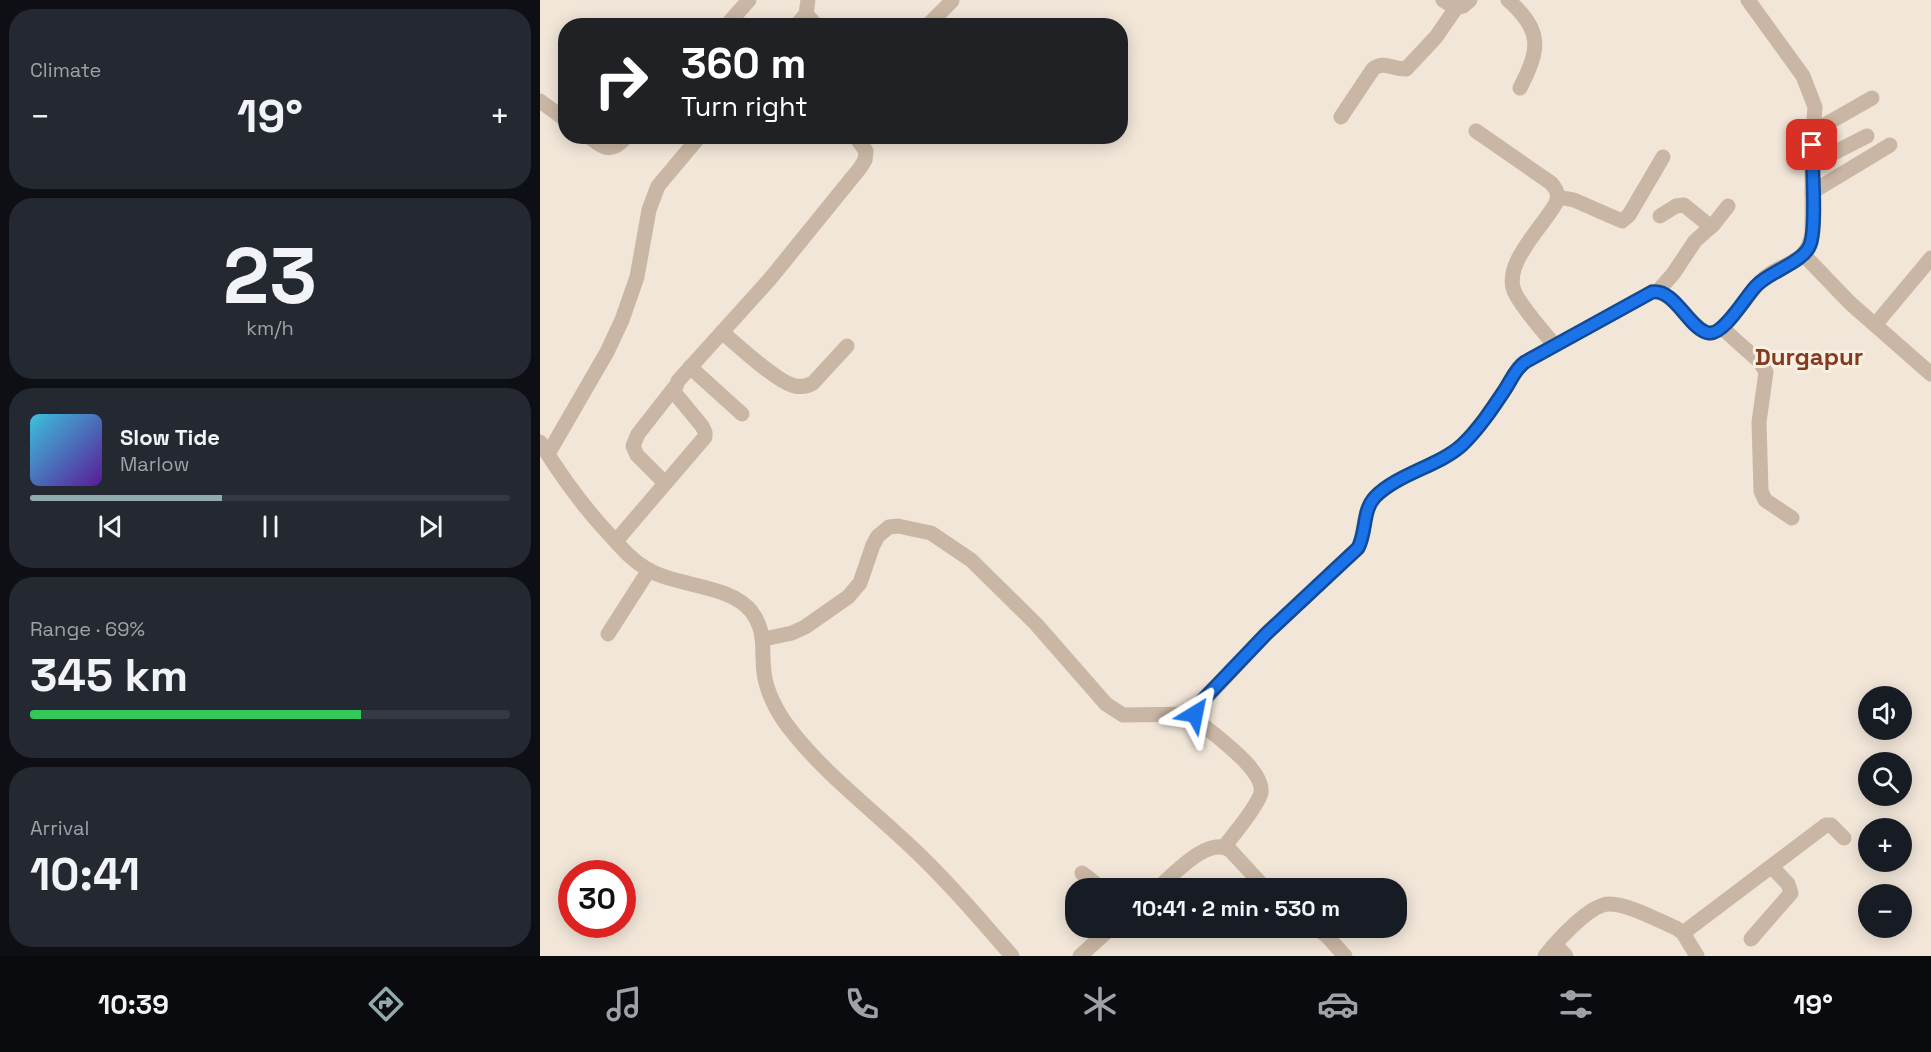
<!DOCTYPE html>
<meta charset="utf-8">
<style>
body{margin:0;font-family:"Space Grotesk",sans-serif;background:#242831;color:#f1f3f6;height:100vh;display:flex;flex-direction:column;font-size:22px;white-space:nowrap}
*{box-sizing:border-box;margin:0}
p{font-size:20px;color:#9ea1a6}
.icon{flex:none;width:33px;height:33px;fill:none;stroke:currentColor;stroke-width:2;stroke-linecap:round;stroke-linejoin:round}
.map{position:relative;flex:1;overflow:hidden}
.panel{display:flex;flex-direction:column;gap:9px;padding:9px;background:#0d0f14;width:540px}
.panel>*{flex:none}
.banner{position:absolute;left:18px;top:18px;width:570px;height:126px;border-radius:24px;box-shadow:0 3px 15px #0003;background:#202124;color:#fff;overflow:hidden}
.controls{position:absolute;left:1318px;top:686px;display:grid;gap:12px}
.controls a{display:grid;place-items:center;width:54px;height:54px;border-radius:50%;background:#171b24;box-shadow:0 3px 15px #0003;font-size:30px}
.speed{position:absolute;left:18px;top:860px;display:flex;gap:12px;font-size:30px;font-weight:700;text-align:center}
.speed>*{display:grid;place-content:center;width:78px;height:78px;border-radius:50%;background:#171b24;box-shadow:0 3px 15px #0003;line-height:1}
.speed .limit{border:9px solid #d22;background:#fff;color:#111}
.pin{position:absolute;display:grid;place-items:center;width:51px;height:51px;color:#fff;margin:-26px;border-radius:12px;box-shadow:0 3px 9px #0006}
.me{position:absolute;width:66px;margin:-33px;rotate:35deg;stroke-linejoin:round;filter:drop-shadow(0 0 4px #0008)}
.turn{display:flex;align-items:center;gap:21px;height:126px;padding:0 24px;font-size:27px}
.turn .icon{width:78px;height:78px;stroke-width:2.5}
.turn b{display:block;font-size:42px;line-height:51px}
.big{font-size:45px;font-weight:700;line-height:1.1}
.panel .widget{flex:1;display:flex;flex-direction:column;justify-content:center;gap:9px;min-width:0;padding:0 21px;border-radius:24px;background:#242831}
.panel .dial{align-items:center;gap:0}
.dial b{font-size:78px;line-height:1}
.song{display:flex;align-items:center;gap:18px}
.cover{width:72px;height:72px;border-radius:9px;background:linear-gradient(135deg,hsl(190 70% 55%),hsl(270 70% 35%))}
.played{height:6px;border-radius:3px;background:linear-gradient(90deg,#91aaae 40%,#363941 40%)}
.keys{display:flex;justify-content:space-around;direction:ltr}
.heat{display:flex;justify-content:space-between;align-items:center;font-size:33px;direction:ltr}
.charge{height:9px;border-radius:4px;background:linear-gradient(90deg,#34c759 69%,#363941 0)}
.trip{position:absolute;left:525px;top:878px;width:342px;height:60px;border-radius:24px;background:#171b24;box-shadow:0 3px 15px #0003;font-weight:700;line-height:60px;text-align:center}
.dock{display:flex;height:96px;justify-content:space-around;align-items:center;background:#090b0e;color:#9ea1a6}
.dock .icon{width:42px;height:42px}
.dock .on{color:#91aaae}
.dock b{font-size:27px;color:#f1f3f6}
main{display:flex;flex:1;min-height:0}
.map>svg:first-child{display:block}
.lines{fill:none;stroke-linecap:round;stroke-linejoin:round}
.minor{stroke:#cab6a4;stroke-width:15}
.route-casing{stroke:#114b97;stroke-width:15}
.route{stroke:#1a73e8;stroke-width:10}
.labels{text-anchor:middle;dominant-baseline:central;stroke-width:6;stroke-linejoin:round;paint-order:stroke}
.district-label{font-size:24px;font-weight:bold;fill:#85391d;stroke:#f9f0e4}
</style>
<main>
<section class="panel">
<div class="widget"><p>Climate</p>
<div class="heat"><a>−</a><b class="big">19°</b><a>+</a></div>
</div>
<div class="widget dial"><b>23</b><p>km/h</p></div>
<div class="widget">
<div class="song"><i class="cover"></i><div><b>Slow Tide</b><p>Marlow</p></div></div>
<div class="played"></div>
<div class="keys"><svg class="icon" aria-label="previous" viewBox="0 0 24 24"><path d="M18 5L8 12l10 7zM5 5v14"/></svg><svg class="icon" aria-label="pause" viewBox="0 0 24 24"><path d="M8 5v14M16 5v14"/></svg><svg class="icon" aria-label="next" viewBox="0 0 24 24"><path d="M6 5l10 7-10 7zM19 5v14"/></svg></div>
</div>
<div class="widget"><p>Range · 69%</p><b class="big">345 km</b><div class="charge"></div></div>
<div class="widget"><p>Arrival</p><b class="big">10:41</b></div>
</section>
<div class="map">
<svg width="1391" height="956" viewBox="0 0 1391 956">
<rect width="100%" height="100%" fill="#f1e6d8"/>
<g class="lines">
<g class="minor">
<path d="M 903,0 L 916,8 L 923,6 L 930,0"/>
<path d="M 968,0 C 1003,31 1000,49 980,88"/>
<path d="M 266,14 L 277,26"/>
<path d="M 186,26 L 209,0"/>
<path d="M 256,26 L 266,14 L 268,0"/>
<path d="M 387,26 L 412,1"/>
<path d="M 0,101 L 26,120"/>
<path d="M 801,117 L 833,69 C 844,60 854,70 866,69 L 896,37 L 916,8"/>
<path d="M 936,131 L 1011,183 C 1017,190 1019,194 1016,203 C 1003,227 961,265 975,293 C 984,311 1002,329 1014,345"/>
<path d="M 1274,131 L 1332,98"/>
<path d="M 48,136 C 65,149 72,154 87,136"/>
<path d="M 1272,164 L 1327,136"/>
<path d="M 1272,192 L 1350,145"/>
<path d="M 1018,197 L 1034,200 L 1082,221 L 1089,215 L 1123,157"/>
<path d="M 1120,216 L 1136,206 L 1144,205 L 1171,227"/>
<path d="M 1263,254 L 1310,303 L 1391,374"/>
<path d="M 1118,291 L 1133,274 L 1155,241 L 1174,224 L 1188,206"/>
<path d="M 1335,325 L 1391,258"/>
<path d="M 1182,328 L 1220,362 L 1226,372 L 1219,422 L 1221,491 L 1225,500 L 1252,518"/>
<path d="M 182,332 C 196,344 238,383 255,386 C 261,387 268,386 273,383 L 307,346"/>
<path d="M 150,367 L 202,414"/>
<path d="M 0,442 C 21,476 40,503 67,532 C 80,546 91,560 107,569 C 137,587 189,584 211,611 C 227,632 221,649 224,672 C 226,692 238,714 250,729 C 282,771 329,807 367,843 C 405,878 438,917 472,956"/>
<path d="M 8,454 L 67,352 L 82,320 L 97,277 L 109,210 L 118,186 L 160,136"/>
<path d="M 125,483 L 97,455 L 93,446 L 98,434 L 134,388"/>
<path d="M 76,541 L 165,437 L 165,432 L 162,426 L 134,392 L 138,381 L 230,279 L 320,168 L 325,160 L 326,151 L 315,136"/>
<path d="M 68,634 L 109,570"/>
<path d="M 224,639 L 252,633 L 265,627 L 308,597 L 320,583 L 333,545 L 338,536 L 349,527 L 358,526 L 391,533 L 431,560 L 496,624 L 566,704 L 583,715 L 655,714"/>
<path d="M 685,846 C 696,831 713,812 720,796 C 730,773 674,735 658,721 L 655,714 L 657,708 L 726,634 L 818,548 C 826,531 822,511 835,497 C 857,474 900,466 922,445 C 937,430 952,410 964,391 C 971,381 975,369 985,362 L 1112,292 C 1135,288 1151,332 1170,333 C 1184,334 1209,293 1220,282 C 1240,260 1268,268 1272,231 L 1272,145 L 1275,107 L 1263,76 L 1208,0"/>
<path d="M 542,873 L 561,888"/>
<path d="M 618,888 C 634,874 670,834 691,851 L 725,888"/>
<path d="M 774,927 L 786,935 L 805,956"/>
<path d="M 1143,933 L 1286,825 L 1291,825 L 1304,838"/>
<path d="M 1211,939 L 1251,893 L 1248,884 L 1232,867"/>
<path d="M 1015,944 L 1026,956"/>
<path d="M 540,956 L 572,927"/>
<path d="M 1005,956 C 1017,941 1050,904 1069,904 C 1089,904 1117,920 1136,928 L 1143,933 L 1157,956"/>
</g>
</g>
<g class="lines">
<g class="route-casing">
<path id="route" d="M 655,714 L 661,702 L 726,634 L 818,548 C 827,531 822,511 835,497 C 857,474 899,466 922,445 C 938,430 952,409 964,391 C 971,381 975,369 985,362 L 1112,292 C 1135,288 1150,331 1169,333 C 1184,335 1206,296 1216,286 C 1230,271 1263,263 1270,245 C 1277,228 1272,167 1272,145"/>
</g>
<use href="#route" class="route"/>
</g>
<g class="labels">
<g class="district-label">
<text x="1269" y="356">Durgapur</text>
</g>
</g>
</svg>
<div class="controls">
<a><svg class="icon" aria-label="sound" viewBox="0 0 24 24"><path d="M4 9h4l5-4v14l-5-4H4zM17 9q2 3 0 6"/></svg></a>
<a><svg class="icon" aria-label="search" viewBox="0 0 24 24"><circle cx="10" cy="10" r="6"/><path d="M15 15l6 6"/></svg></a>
<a>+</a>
<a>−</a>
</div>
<div class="speed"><div class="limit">30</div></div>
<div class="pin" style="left:1272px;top:145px;background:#d93025"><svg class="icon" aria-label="arrive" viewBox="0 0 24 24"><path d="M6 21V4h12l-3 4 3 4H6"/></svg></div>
<svg class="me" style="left:655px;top:714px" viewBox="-20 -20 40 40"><path d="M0-17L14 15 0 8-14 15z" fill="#1a73e8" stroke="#fff" stroke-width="4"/></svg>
<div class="trip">10:41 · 2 min · 530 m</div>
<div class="banner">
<div class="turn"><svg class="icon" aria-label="right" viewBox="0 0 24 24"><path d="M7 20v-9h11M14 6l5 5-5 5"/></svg><div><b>360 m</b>Turn right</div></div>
</div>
</div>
</main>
<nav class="dock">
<b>10:39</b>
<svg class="icon on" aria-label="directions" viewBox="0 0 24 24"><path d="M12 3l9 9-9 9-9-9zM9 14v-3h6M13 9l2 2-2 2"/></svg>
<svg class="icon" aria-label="music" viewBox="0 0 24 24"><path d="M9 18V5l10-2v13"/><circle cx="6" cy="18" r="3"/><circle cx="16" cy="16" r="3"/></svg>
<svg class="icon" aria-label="phone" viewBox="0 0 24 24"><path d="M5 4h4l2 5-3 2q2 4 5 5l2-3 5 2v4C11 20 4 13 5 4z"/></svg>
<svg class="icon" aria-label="climate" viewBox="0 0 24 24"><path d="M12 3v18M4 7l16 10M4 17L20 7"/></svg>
<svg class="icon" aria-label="car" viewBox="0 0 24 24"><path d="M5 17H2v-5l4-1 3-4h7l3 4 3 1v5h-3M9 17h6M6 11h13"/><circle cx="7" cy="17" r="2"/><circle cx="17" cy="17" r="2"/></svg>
<svg class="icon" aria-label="filters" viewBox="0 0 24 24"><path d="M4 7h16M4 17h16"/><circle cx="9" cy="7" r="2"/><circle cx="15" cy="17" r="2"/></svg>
<b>19°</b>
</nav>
